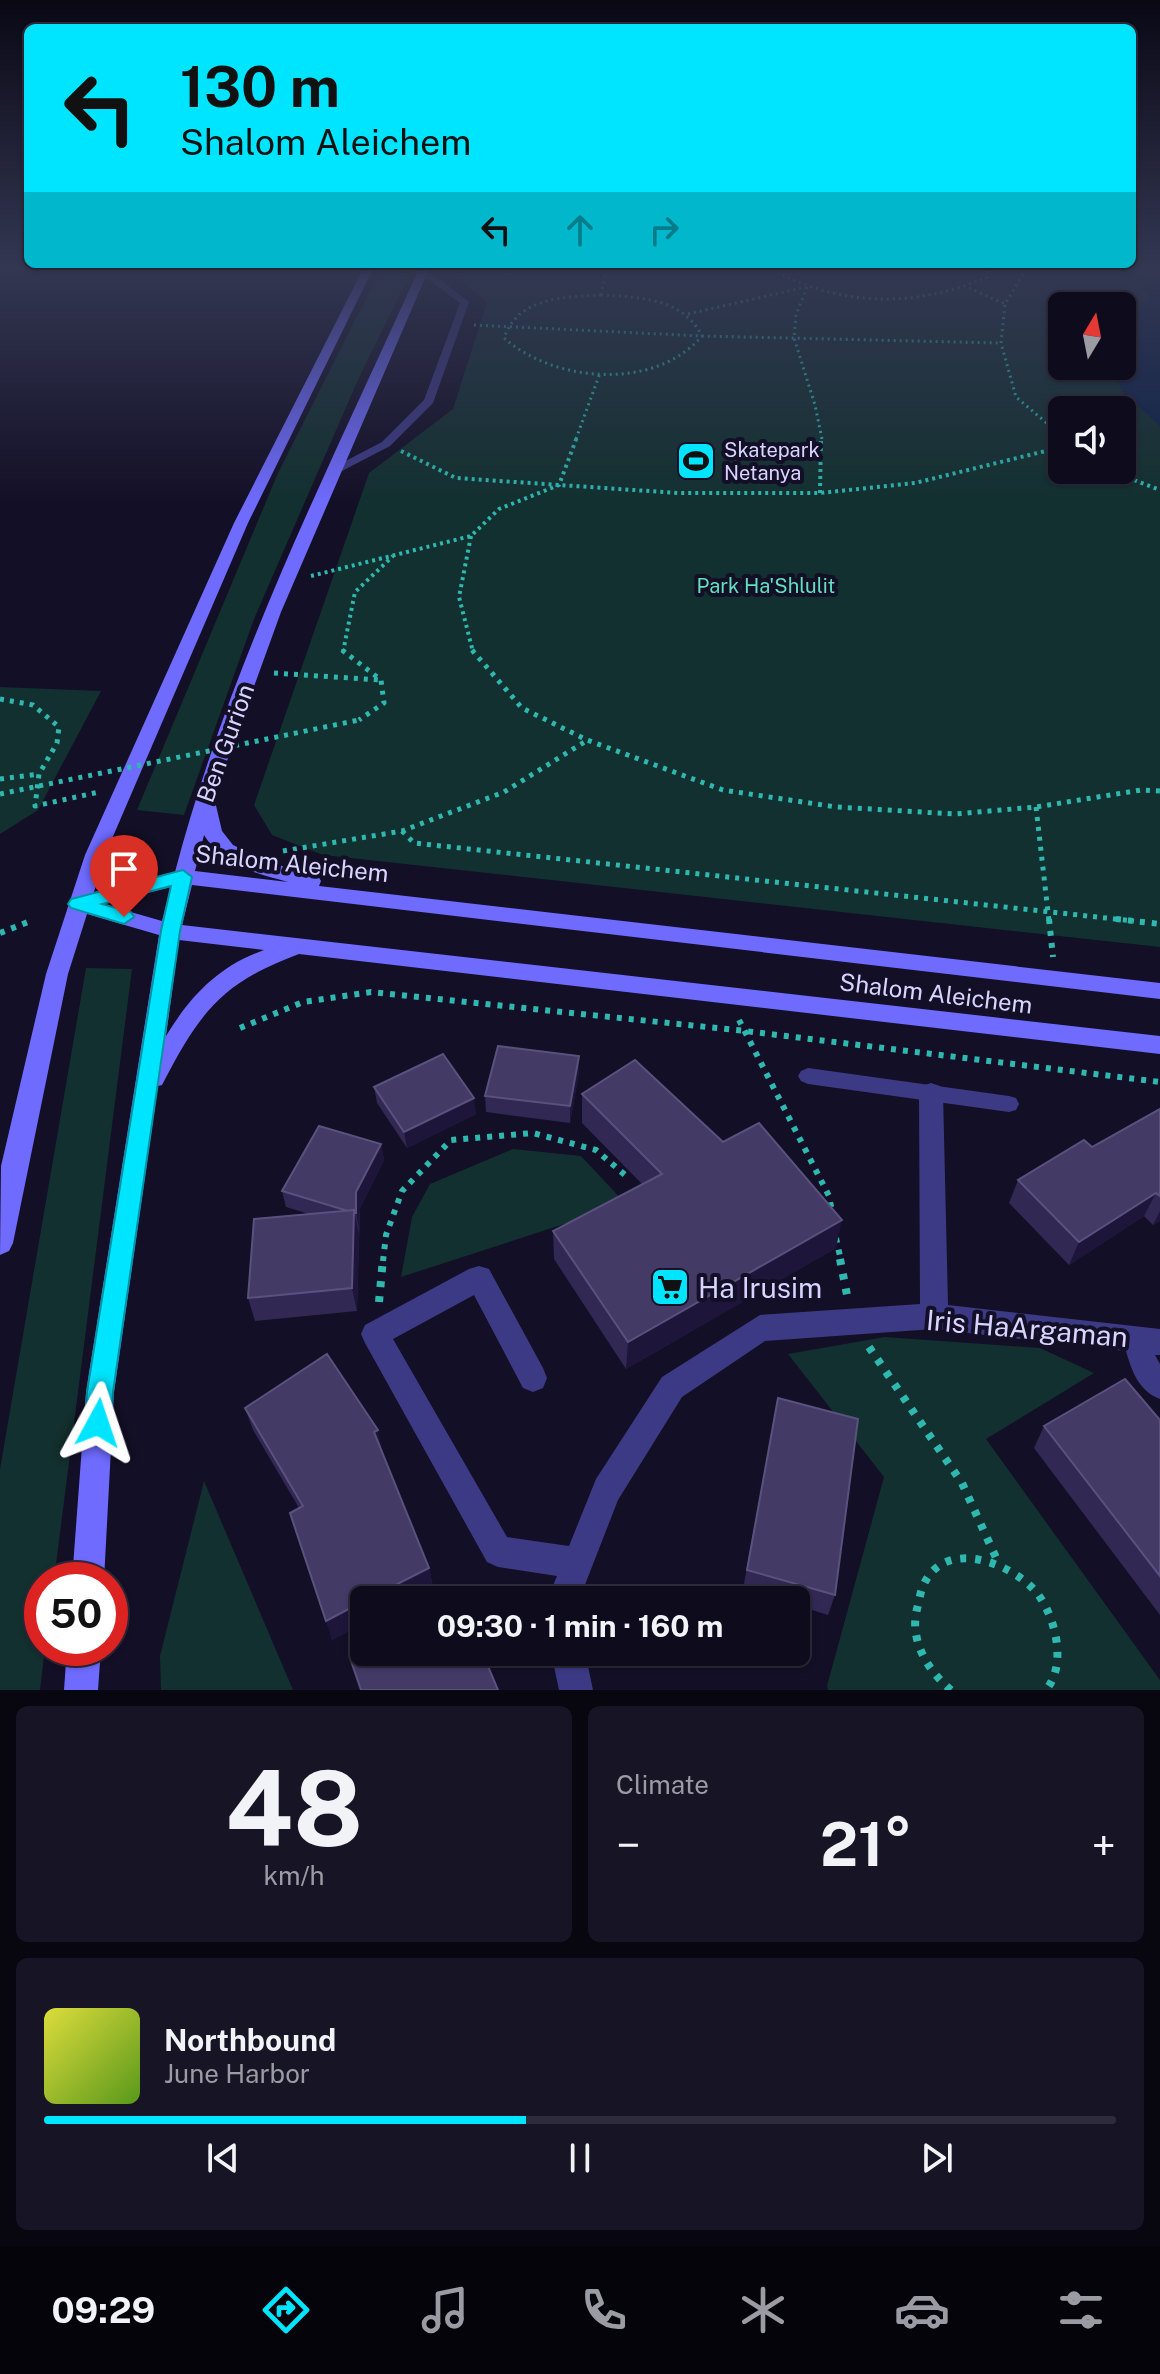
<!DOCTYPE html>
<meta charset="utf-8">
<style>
body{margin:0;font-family:"Public Sans",sans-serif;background:#171425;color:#f1f3f6;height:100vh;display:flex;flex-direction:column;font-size:30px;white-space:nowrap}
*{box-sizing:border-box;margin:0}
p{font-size:26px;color:#9b9ba3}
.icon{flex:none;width:44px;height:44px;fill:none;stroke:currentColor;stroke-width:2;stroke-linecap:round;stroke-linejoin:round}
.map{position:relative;height:1690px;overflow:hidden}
.drawer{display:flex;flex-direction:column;gap:16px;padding:16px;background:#08060f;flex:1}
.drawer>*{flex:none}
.hud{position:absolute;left:24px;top:24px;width:1112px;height:244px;border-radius:12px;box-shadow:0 2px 6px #0004,0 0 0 2px #2e2b3b;background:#00e5ff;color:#111;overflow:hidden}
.needle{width:52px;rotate:10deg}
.controls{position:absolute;left:1048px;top:292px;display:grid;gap:16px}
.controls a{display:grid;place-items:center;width:88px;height:88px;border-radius:12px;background:#0e0b1c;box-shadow:0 2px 6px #0004,0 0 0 2px #2e2b3b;font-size:40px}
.speed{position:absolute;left:24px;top:1562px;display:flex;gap:16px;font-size:40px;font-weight:700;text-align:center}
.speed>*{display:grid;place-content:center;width:104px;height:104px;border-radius:50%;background:#0e0b1c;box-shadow:0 2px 6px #0004,0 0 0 2px #2e2b3b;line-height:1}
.speed .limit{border:12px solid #d22;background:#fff;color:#111}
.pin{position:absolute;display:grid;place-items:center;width:68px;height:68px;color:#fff;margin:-82px -34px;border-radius:50% 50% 50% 0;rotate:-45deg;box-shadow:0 0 8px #0007}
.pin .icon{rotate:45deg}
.me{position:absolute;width:88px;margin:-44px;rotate:5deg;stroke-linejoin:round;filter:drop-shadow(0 0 6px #0008)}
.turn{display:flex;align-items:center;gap:28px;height:168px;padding:0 24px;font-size:36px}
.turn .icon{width:104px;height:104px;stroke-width:2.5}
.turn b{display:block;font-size:56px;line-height:68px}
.lanes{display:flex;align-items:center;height:76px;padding:0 24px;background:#0003;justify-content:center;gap:40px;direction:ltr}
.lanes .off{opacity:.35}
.big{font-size:60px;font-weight:700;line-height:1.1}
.drawer .tile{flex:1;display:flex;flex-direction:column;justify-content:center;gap:12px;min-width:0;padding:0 28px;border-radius:12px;background:#171425}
.drawer .dial{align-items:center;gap:0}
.dial b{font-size:104px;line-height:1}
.song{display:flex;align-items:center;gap:24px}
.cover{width:96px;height:96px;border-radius:12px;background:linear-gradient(135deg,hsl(60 70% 55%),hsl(90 70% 35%))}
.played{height:8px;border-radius:4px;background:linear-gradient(90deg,#00e5ff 45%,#2e2b3b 45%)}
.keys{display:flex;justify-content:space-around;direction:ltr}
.heat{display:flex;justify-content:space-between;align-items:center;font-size:44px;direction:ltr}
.drawer .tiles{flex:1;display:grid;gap:16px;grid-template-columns:1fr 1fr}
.tile:last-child{grid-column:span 2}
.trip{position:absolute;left:350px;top:1586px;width:460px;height:80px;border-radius:12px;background:#0e0b1c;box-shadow:0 2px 6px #0004,0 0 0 2px #2e2b3b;font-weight:700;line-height:80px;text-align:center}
.tabs{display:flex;height:128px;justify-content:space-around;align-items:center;background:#06040b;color:#9b9ba3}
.tabs .icon{width:56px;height:56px}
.tabs .current{color:#00e5ff}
.tabs b{font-size:36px;color:#f1f3f6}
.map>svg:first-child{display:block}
.green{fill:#12302f;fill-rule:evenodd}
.water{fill:#0c2248}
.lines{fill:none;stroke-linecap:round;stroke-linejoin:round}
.path-far4{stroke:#2fb8b0;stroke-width:3;stroke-dasharray:2 4;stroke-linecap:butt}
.path-far3{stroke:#2fb8b0;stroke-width:4;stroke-dasharray:3 4;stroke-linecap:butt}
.path-far2{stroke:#2fb8b0;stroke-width:5;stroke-dasharray:4 6;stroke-linecap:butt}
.path-far1{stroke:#2fb8b0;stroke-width:6;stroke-dasharray:5 7;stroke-linecap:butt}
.path{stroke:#2fb8b0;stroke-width:8;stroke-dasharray:6 9;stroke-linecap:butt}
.service{fill:#3d3a85;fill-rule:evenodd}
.minor{fill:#3d3a85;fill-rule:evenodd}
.secondary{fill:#6f6bff;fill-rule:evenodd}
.path-bridge{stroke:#2fb8b0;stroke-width:5;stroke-dasharray:4 6;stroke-linecap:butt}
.wall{fill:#312854}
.shaded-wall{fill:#1d163a}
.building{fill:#433a66;stroke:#5a527e;stroke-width:2}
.route{fill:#00e5ff;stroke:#0095a6;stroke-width:2}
.labels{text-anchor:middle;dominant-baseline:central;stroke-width:8;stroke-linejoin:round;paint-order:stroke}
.far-poi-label{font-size:20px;fill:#d9d4ff;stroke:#130f26;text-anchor:start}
.far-park-label{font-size:20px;fill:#5fe0c0;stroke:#130f26}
.street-label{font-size:24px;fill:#d9d4ff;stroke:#130f26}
.near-poi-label{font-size:28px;fill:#d9d4ff;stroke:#130f26;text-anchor:start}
.near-street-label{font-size:28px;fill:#d9d4ff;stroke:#130f26}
</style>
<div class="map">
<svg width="1160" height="1690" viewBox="0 0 1160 1690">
<rect width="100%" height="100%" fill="#130f26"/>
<g class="green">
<path d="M 381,269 L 412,269 L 357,382 L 254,619 L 184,815 L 137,810 L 278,473 Z"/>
<path d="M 448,269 L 1160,269 L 1160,947 L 323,855 L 272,835 L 254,805 L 369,473 L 453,409 L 487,302 ZM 1062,306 L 1122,306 L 1122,366 L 1062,366 ZM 1062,410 L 1122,410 L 1122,470 L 1062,470 Z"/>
<path d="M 0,687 L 101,691 L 38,810 L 0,834 Z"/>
<path d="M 86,968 L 132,969 L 54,1580 L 42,1580 L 42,1648 L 45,1648 L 40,1690 L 0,1690 L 0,1469 Z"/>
<path d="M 513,1149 L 581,1156 L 626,1204 L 401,1277 L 412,1217 L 430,1184 Z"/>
<path d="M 885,1337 L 1040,1348 L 1094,1373 L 986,1439 L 1160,1680 L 1160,1690 L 828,1690 L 827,1686 L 884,1477 L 788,1354 Z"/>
<path d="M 204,1481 L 293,1690 L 161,1690 L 160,1656 Z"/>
</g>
<path class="water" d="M 1135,269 L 1160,269 L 1160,426 L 1123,392 L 1111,366 L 1122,366 L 1122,335 L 1149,299 Z"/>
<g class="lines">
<g class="path-far4">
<path d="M 772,269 C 839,307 917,308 987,277 L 988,269"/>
<path d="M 1026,269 L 1005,304 L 1001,343 L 1016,397 L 1062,436"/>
<path d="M 807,287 L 796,315 L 794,338 L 815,405 L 822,439"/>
<path d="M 969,288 L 1005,304"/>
<path d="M 601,295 C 639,297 683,298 702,336 C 655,391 555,383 504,338 C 518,297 564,297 601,295 Z"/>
<path d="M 601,295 L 607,269"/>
<path d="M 688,314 L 806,287"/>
<path d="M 474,325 L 702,336 L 1001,343"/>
<path d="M 576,439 L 600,373"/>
</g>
<g class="path-far3">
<path d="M 401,451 L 456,478 L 678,493 L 820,493 L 915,483 L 1062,447"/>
<path d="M 1108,470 L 1160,490"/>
<path d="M 820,493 L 821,437"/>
<path d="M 471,536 L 459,597 L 473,652"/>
<path d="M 311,576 L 471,536 L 499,509 L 559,485 L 577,437"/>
<path d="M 343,652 L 355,592 L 393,556"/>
</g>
<g class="path-far2">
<path d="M 342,650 L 381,680 L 384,703 L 359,720"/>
<path d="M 472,650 L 522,708 L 587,740 L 723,790 L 836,807 L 955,814 L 1036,807 L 1141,790 L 1160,791"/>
<path d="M 274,673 L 380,680"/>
<path d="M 0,699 L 33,705 L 59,727 L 57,743 L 39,774 L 35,806 L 99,792"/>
<path d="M 0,779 L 39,774"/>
<path d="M 1036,807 L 1049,921"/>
<path d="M 402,831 L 414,843 L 1134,921"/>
<path d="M 283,851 L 402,831 L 504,792 L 586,741"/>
</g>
<g class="path-far1">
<path d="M 1049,919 L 1053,957"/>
<path d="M 1116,919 L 1160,924"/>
<path d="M 0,933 L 28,922"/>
<path d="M 739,1020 L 829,1196 L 832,1212"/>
<path d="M 240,1028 L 303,1002 L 371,992 L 745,1031 L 1160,1082"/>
<path d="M 836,1238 L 841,1261"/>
<path d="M 383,1261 L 386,1235 L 402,1191 L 451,1140 L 533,1133 L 596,1150 L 625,1175"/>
</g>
<g class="path">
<path d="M 840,1259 L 847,1295"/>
<path d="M 379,1302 L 383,1259"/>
<path d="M 869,1347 L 962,1483 L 998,1562"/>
<path d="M 951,1690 C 928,1671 909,1640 917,1609 C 919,1602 920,1593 923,1586 C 944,1537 1011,1562 1037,1593 C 1047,1606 1053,1622 1056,1638 C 1059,1656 1058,1675 1046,1690"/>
</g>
<g class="service">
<path d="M 420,269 L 426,269 L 469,302 L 433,403 L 390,446 L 342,471 L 334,471 L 334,467 L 382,442 L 424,400 L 460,303 L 420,273 Z"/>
<path d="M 808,1068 L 1009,1096 L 1016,1098 L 1019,1104 L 1016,1110 L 1009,1112 L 808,1084 L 801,1081 L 798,1076 L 801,1071 Z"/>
</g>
<g class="minor">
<path d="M 931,1083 L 940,1086 L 943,1093 L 948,1305 L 1160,1329 L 1160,1355 L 1155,1355 L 1160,1364 L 1160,1399 C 1139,1391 1132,1372 1126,1351 L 934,1329 L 765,1341 L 682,1397 L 618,1500 L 579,1600 L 547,1600 L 557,1576 L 498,1567 L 487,1562 L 365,1343 L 361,1334 L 365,1325 L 469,1269 L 479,1266 L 489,1269 L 543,1368 L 547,1378 L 543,1388 L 533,1392 L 523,1388 L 474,1295 L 393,1339 L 507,1537 L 569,1546 L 596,1479 L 662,1377 L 760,1315 L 920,1304 L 919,1093 L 922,1086 Z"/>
<path d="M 551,1652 L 585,1652 L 593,1690 L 559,1690 Z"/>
</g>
<g class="secondary">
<path d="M 363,269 L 373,269 L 248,523 L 105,855 L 94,892 L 175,872 C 230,662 330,466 419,269 L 429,269 L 281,612 L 214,797 L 222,831 L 233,845 L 268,862 L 318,876 L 321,881 L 319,886 L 1160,983 L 1160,999 L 192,885 L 182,925 L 1160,1036 L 1160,1054 L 299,954 C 221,983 200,1012 162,1085 L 158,1086 L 114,1392 L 104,1580 L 72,1580 L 86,1392 L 159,935 L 87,914 L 68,974 L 13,1243 L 9,1251 L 0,1255 L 1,1166 L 46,974 L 85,855 L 234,523 ZM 204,835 C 223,866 255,873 288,882 L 195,871 ZM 171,887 L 162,921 L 103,904 ZM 179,940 L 264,950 C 219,966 191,995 166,1036 Z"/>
<path d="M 67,1648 L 101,1648 L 98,1690 L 64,1690 Z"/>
</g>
<path class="path-bridge" d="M 0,794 L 359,720"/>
</g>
<g class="wall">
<path d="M 579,1072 L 570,1123 L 486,1112 L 485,1096 Z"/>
<path d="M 374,1087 L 476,1114 L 407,1148 L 377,1103 Z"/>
<path d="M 582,1094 L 836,1248 L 626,1369 L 554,1259 L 553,1231 L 642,1184 L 582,1123 Z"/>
<path d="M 1160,1109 L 1160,1221 L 1153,1225 L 1144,1216 L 1069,1265 L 1009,1203 L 1018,1180 L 1092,1147 Z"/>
<path d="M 381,1144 L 384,1160 L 360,1208 L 357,1311 L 255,1321 L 248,1298 L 309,1214 L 286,1207 L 282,1191 Z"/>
<path d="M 245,1408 L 382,1452 L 429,1568 L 433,1587 L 332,1640 L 299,1508 L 253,1430 Z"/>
<path d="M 774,1419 L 835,1595 L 828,1615 L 796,1605 L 796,1600 L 779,1600 L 743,1589 Z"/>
<path d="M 1160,1420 L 1160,1615 L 1034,1448 L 1044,1426 Z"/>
</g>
<g class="shaded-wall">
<path d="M 579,1056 L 579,1072 L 570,1123 L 570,1106 Z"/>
<path d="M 474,1098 L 476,1114 L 407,1148 L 404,1132 Z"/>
<path d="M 381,1144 L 384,1160 L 360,1208 L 359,1229 L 356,1213 L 356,1192 Z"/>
<path d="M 1156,1193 L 1144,1216 L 1069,1265 L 1079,1242 Z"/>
<path d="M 354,1210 L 359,1234 L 357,1311 L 352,1288 Z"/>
<path d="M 1160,1211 L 1160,1221 L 1153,1225 Z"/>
<path d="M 842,1220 L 836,1248 L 626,1369 L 628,1342 Z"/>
<path d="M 378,1430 L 382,1451 L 374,1432 Z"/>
<path d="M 429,1568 L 433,1587 L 408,1600 L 366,1600 Z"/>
<path d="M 364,1601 L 364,1623 L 332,1640 L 326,1621 Z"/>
</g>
<g class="building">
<path d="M 498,1046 L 579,1056 L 570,1106 L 485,1096 Z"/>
<path d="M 443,1054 L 474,1098 L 404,1132 L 374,1087 Z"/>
<path d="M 635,1060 L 723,1142 L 759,1123 L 842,1220 L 628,1342 L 553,1231 L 662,1174 L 582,1094 Z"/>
<path d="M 1160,1109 L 1160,1196 L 1156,1193 L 1079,1242 L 1018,1180 L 1084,1140 L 1092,1147 Z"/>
<path d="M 319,1126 L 381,1144 L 356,1192 L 356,1213 L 354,1213 L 354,1210 L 348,1211 L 282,1191 Z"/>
<path d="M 354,1210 L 352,1288 L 248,1298 L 254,1219 Z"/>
<path d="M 327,1354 L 378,1430 L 374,1432 L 429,1568 L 366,1600 L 364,1600 L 364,1601 L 326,1621 L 290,1513 L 303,1506 L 245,1408 Z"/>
<path d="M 1125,1379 L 1160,1420 L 1160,1576 L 1044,1426 Z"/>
<path d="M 778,1398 L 858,1419 L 835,1595 L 747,1570 Z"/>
<path d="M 364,1650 L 364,1652 L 482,1652 L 498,1690 L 361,1690 L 350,1658 Z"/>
</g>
<linearGradient id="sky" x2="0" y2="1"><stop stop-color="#0a0815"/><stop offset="0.53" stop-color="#333752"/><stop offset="1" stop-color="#333752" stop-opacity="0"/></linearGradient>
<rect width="1160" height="505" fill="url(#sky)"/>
<path class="route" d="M 183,870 L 192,877 L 180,931 L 113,1392 L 111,1423 L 107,1433 L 98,1436 L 89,1433 L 85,1423 L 87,1392 L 161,931 L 171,886 L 102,904 L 131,912 L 134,917 L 124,924 L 71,908 L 68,904 L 71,899 Z"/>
<defs>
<g id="stadium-square" transform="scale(2)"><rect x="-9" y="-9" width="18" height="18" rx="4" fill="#00e5ff" stroke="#130f26"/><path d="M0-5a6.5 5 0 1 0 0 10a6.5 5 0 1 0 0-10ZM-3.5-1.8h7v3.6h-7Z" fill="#111"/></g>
<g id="supermarket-square" transform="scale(2)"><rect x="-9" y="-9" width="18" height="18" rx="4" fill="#00e5ff" stroke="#130f26"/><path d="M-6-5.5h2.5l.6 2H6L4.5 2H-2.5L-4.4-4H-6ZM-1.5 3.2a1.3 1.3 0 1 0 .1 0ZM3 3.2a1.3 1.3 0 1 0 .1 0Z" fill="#111"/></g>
</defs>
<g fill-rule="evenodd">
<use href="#stadium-square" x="696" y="461"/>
<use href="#supermarket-square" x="670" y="1287"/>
</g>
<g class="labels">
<g class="far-poi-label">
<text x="724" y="450">Skatepark<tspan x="724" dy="23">Netanya</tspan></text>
</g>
<g class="far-park-label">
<text x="766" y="586">Park Ha'Shlulit</text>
</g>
<g class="street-label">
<text transform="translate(225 743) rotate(-70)">Ben Gurion</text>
<text transform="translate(292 863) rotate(6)">Shalom Aleichem</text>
<text transform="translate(936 993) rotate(7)">Shalom Aleichem</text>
</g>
<g class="near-poi-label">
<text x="698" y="1287">Ha Irusim</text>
</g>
<g class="near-street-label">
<text transform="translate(1027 1328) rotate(5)">Iris HaArgaman</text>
</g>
</g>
</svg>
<div class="controls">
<a><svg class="needle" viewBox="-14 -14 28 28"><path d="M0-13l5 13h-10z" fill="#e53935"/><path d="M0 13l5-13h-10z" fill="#9b9ba3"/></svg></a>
<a><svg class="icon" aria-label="sound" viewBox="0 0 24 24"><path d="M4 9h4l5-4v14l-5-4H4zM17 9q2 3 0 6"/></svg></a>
</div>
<div class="speed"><div class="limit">50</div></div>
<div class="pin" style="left:124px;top:917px;background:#d93025"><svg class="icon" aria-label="arrive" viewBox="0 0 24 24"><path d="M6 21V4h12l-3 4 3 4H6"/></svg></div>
<svg class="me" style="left:98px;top:1423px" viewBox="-20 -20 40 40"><path d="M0-17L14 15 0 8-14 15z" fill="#00e5ff" stroke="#fff" stroke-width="4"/></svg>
<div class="trip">09:30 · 1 min · 160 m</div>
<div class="hud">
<div class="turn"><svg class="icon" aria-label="left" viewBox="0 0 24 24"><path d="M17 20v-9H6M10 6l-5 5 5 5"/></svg><div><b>130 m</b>Shalom Aleichem</div></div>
<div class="lanes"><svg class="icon" aria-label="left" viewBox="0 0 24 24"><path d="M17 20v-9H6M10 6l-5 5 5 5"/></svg><svg class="icon off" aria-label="ahead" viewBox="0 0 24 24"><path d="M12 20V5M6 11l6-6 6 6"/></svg><svg class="icon off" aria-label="right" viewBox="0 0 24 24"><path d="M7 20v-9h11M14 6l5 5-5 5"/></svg></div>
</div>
</div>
<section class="drawer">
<div class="tiles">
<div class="tile dial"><b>48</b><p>km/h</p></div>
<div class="tile"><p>Climate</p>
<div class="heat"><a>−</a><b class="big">21°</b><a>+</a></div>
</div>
<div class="tile">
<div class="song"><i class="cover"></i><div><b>Northbound</b><p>June Harbor</p></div></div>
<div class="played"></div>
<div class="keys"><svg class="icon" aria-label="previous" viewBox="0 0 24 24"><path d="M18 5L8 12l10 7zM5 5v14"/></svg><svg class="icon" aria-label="pause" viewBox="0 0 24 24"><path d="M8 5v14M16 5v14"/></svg><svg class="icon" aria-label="next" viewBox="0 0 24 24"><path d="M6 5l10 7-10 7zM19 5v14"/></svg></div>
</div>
</div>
</section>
<nav class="tabs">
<b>09:29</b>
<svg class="icon current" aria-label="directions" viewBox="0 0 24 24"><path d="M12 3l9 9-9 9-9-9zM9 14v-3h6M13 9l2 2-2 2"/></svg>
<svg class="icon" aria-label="music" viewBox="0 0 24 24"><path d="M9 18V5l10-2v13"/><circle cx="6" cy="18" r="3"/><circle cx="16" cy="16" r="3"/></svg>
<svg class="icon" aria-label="phone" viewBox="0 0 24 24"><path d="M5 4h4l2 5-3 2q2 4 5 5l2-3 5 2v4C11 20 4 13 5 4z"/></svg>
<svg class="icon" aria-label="climate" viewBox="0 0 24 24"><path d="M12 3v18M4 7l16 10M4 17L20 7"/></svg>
<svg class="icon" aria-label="car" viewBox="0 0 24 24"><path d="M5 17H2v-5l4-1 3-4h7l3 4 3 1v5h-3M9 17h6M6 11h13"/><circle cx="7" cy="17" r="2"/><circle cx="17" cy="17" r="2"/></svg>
<svg class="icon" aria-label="filters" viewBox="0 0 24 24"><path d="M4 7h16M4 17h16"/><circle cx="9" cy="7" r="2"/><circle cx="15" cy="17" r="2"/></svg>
</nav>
